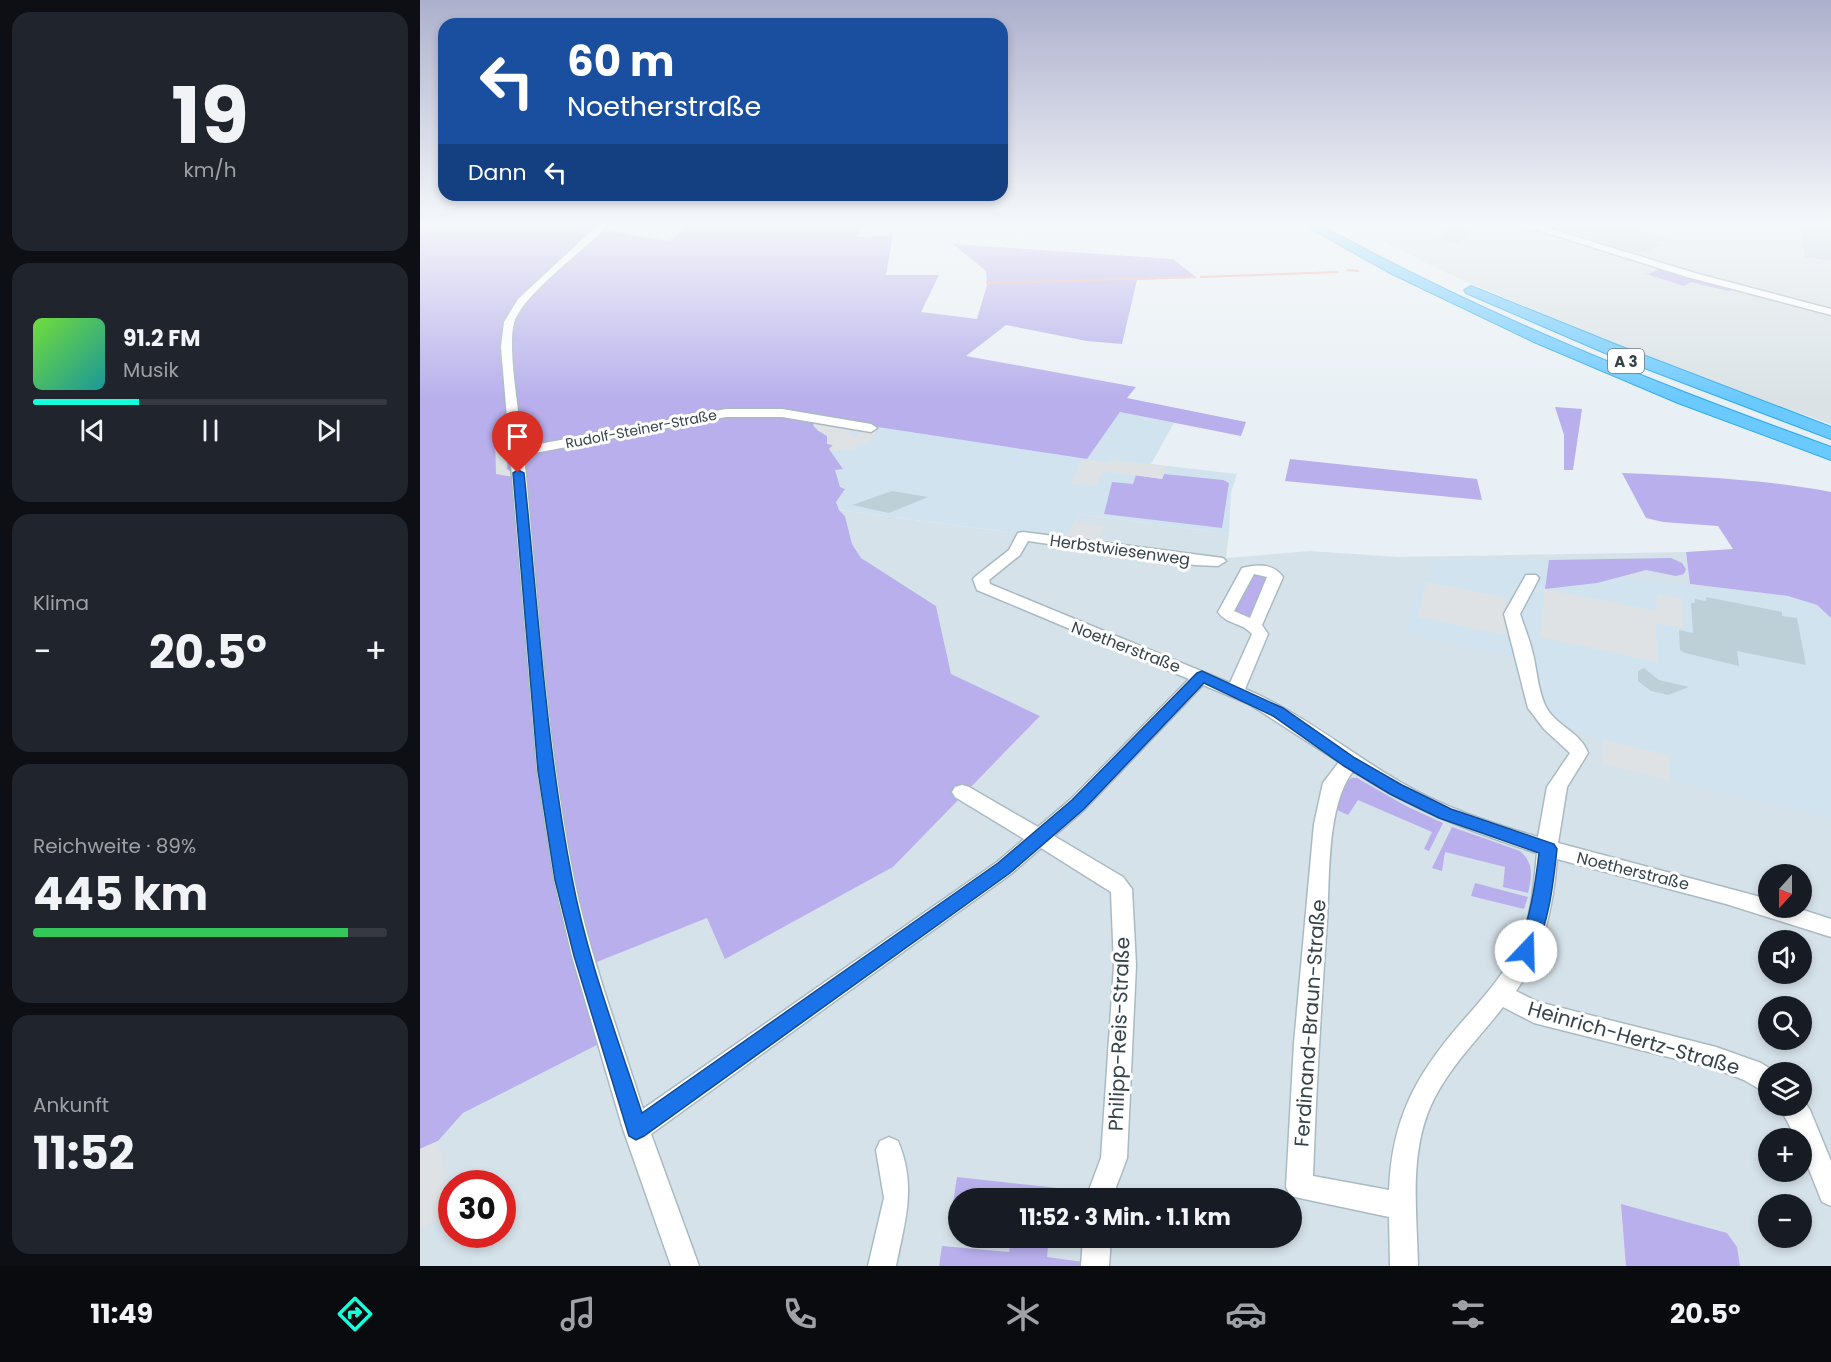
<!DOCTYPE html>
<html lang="de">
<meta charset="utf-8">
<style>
body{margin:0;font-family:Poppins,sans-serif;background:#20242c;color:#f1f3f6;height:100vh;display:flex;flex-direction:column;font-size:22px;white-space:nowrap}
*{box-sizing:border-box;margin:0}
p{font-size:20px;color:#9ea1a6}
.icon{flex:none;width:33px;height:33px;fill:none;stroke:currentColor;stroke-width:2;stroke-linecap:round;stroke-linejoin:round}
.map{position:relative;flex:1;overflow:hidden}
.sheet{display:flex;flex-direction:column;gap:12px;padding:12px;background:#0d0f14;width:420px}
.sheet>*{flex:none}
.top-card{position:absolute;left:18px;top:18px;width:570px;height:183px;border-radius:18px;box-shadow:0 3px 9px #0003;background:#1a4fa0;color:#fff;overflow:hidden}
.needle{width:39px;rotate:201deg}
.tools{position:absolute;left:1338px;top:864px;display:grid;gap:12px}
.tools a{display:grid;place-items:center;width:54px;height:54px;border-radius:50%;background:#171b24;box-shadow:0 3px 9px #0003;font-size:30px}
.speed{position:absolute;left:18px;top:1170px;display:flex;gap:12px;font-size:30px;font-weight:700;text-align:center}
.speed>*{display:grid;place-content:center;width:78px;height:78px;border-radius:50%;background:#171b24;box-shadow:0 3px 9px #0003;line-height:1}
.speed .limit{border:9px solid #d22;background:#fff;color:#111}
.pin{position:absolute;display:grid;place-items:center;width:51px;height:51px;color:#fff;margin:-62px -26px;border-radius:50% 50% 50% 0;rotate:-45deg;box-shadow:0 0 6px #0007}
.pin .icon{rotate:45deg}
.me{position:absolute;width:66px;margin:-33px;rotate:21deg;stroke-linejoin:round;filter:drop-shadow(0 0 4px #0008)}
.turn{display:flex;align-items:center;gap:21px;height:126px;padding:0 30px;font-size:27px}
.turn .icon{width:78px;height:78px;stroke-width:2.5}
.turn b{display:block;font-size:42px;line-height:51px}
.then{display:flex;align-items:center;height:57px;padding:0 30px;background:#0003;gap:12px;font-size:22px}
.big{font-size:45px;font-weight:700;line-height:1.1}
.sheet .widget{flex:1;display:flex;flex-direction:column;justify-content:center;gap:9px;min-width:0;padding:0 21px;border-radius:18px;background:#20242c}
.sheet .dial{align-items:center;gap:0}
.dial b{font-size:78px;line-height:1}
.song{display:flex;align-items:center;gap:18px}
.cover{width:72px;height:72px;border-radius:9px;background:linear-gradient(135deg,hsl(100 70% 55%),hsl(180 70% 35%))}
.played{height:6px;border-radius:3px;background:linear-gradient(90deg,#16ffdc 30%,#363941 30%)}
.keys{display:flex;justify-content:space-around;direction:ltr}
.heat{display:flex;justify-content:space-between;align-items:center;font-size:33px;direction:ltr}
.charge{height:9px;border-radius:4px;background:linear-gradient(90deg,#34c759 89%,#363941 0)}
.trip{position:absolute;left:528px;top:1188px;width:354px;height:60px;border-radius:30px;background:#171b24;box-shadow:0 3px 9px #0003;font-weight:700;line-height:60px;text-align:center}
.dock{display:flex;height:96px;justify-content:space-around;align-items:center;background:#090b0e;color:#9ea1a6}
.dock .icon{width:42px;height:42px}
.dock .current{color:#16ffdc}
.dock b{font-size:27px;color:#f1f3f6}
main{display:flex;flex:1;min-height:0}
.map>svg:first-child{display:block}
.residential{fill:#d6e2ea;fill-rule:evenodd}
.industrial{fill:#dae2e5}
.education{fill:#d2e3f0}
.green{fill:#b8afec}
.parking{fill:#dee2e4}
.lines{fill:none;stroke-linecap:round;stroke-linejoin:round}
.stream{stroke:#f6aba1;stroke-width:2}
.building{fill:#bdd0d8}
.minor-casing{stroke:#aabac2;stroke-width:3}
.highway-casing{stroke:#2fabe9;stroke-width:2}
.minor{fill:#fff;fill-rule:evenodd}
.highway{fill:#6ac9ff;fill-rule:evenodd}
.route{fill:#1a73e8;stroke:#114b97;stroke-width:1.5}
.labels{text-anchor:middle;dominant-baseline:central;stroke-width:6;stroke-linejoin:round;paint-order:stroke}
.far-street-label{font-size:14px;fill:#36444a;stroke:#fff}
.shield{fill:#fff;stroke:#727c80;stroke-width:1.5}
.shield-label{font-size:15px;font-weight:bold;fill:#36444a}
.street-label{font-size:16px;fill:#36444a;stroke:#fff}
.near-street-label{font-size:20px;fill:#36444a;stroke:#fff}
</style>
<main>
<section class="sheet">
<div class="widget dial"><b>19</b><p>km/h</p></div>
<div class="widget">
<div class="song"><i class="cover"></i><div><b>91.2 FM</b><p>Musik</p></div></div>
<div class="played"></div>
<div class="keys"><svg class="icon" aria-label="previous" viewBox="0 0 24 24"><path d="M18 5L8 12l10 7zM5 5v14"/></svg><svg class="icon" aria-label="pause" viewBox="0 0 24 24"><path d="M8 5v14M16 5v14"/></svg><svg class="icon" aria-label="next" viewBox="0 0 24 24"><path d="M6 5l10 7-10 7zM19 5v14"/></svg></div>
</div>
<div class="widget"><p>Klima</p>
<div class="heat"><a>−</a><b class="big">20.5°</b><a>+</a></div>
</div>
<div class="widget"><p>Reichweite · 89%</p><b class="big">445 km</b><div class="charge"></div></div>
<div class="widget"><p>Ankunft</p><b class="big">11:52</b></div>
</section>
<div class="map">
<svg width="1411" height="1266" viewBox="0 0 1411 1266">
<rect width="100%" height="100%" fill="#e9f0f5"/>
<path class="residential" d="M 419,510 L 647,540 L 660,514 L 809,534 L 806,558 L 890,551 L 978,557 L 1266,552 L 1270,584 L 1368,596 L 1411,618 L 1411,1266 L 0,1266 L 0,1149 L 18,1141 L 43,1113 L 177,1045 L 157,970 L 287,918 L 305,958 L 473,867 L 620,716 L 530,674 L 516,606 L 441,558 L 432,544 L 425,516 ZM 1348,874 L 1382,874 L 1382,908 L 1348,908 ZM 1348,940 L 1382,940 L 1382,974 L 1348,974 ZM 1348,1006 L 1382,1006 L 1382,1040 L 1348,1040 ZM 1348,1072 L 1382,1072 L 1382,1106 L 1348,1106 ZM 1348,1138 L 1382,1138 L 1382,1172 L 1348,1172 ZM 32,1184 L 82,1184 L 82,1234 L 32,1234 ZM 538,1198 L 872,1198 L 872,1238 L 538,1238 ZM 1348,1204 L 1382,1204 L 1382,1238 L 1348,1238 Z"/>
<path class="industrial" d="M 928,223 L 1411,223 L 1411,424 L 1259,371 L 1024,272 Z"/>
<g class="education">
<path d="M 700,412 L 754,423 L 731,464 L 817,474 L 811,493 L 809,534 L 660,514 L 647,540 L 419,510 L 388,419 L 392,417 L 667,459 Z"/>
<path d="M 1011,560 L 1129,560 L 1125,588 L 1177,583 L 1198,577 L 1368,596 L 1397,605 L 1411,618 L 1411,818 L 1182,764 L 1182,740 L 1132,720 L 1119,697 L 1108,660 L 985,633 L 999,580 L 1005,581 Z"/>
</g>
<g class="green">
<path d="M 0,223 L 178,223 L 173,228 L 248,241 L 273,223 L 445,223 L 436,237 L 473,235 L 466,275 L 519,275 L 501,312 L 557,319 L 567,285 L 566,271 L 533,244 L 753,259 L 777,278 L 717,280 L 702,344 L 667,341 L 586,325 L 546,356 L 716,387 L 707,398 L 826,422 L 821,436 L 700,412 L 667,459 L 392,417 L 394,427 L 407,436 L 408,444 L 413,445 L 409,449 L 423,469 L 415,470 L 420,487 L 425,489 L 416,502 L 419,510 L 425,516 L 432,544 L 441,558 L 516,606 L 531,674 L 620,716 L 473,867 L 305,959 L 287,918 L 157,970 L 177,1045 L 43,1113 L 18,1141 L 0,1149 Z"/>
<path d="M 1236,266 L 1314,289 L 1309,291 L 1271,282 L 1264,286 L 1223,273 L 1229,274 L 1239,269 Z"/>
<path d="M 1135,407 L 1162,409 L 1153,470 L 1144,470 L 1144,435 Z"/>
<path d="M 870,459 L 1057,479 L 1062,500 L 865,481 Z"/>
<path d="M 1202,473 C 1271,476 1343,479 1411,492 L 1411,618 L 1397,605 L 1368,596 L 1270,584 L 1266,552 L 1313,549 L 1298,526 L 1243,522 L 1226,518 Z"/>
<path d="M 744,474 L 803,480 L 809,483 L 802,528 L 684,514 L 692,482 L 713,484 L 716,475 L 742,479 Z"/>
<path d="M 1251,558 L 1262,563 L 1266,569 L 1264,574 L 1256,576 L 1226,570 L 1177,583 L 1125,589 L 1129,560 Z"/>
<path d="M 828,574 L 849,575 L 831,620 L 810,610 Z"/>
<path d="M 932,778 L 937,778 L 986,806 L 1023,823 L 1009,851 L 1004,849 L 1012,832 L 938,800 L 928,815 L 917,810 L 924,783 Z"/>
<path d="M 1032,827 L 1100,851 C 1114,863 1112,876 1108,893 L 1083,887 L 1085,867 L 1025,852 L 1022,871 L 1012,868 Z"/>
<path d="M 1055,883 L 1108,897 L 1104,909 L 1051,896 Z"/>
<path d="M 537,1177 L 656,1190 L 666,1198 L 538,1198 L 538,1230 L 529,1229 Z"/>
<path d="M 1201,1204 L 1307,1233 L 1317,1247 L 1320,1266 L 1206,1266 Z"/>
<path d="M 575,1238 L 613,1238 L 613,1243 L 634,1245 L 633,1248 L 628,1247 L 627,1257 L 663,1262 L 663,1266 L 519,1266 L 522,1246 L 589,1252 L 591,1241 Z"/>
</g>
<g class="parking">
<path d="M 392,421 L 412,425 L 420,430 L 427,427 L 433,438 L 437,438 L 439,431 L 457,432 L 449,442 L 436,446 L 435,450 L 414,450 L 409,449 L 413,445 L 407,444 L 407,436 L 397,430 Z"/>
<path d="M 89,422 L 87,469 L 93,473 L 93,477 L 76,474 L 75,435 Z"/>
<path d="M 662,459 L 689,463 L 691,460 L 747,466 L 742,479 L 683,471 L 676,486 L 651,483 Z"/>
<path d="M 654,522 L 684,526 L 676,544 L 646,539 Z"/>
<path d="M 1007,582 L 1087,598 L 1084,615 L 1087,635 L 998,617 Z"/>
<path d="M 1125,589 L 1236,611 L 1237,594 L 1262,598 L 1263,628 L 1236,623 L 1237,662 L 1120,637 Z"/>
<path d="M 1183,740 L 1249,755 L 1250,780 L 1182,764 Z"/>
<path d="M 18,1141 L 31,1214 L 0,1228 L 0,1149 Z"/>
</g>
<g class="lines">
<g class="stream">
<path d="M 928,270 L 938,271"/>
<path d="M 781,277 L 917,272"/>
<path d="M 567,283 L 775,277"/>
</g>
</g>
<g class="building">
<path d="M 1159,223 L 1194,223 L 1246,239 L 1236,243 L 1241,245 L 1223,252 L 1211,251 L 1143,229 Z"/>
<path d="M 1379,223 L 1411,226 L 1411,261 L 1385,257 Z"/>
<path d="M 1028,229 L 1050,232 L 1040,244 L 1018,240 Z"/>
<path d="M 472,491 L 508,497 L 469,513 L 432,505 Z"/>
<path d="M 1286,597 L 1362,612 L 1362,616 L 1377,618 L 1386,665 L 1317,651 L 1319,666 L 1265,653 L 1260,650 L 1259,630 L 1273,633 L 1271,603 L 1275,603 L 1275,599 L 1286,601 Z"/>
<path d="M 1224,668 L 1239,680 L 1269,687 L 1248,695 L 1231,691 L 1218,681 L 1218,671 Z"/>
</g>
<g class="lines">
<g class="minor-casing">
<g id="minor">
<path d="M 180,223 L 190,223 C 168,248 102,294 94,323 C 87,349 100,418 103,447 L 306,409 L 362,409 L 451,424 L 457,428 L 451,432 L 362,417 L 306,417 L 104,455 C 118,596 126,739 154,879 C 170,957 199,1033 223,1109 L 577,862 L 604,839 L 535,797 L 532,792 L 535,787 L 542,785 L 549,787 L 618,827 L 651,799 L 769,679 L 557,590 L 553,579 L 556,576 L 589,550 L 598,533 L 603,532 L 803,558 L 806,561 L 798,566 L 775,565 L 608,541 L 600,555 L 569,580 L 570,584 L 810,683 L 832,634 C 822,622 807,625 798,612 L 822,568 C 837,564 853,563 863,577 L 842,625 L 848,634 L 825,689 C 881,712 929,753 982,783 C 1025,808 1071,823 1118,837 L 1127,787 L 1150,753 L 1124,729 L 1108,708 L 1084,614 L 1106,575 L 1116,575 L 1119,578 L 1100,614 C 1104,626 1109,638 1112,650 C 1117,668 1117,687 1125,705 C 1134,725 1161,732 1168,753 L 1147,787 L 1138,843 L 1348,899 L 1348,908 L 1377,908 L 1411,919 L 1411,937 L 1306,904 L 1137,859 C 1133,907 1124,951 1096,991 L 1118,1002 L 1296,1047 L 1341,1063 L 1355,1072 L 1348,1072 L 1348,1094 L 1324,1080 L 1296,1069 L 1114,1023 L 1083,1007 C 1060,1037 1031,1065 1014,1099 C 988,1150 997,1211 998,1266 L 970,1266 L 969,1217 L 870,1196 L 866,1187 L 874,1043 L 894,824 L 903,783 L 919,762 L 829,704 L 783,685 L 665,809 L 634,836 L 703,877 L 712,889 L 716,965 L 707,1158 L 692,1198 L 666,1198 L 681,1158 L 694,965 L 691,892 L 621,848 L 591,874 L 231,1134 L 279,1266 L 251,1266 L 203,1129 L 152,956 L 134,880 L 117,771 L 81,347 L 84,322 L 98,299 ZM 834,574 L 847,577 L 830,618 L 814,611 ZM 933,771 C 990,809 1051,832 1117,853 C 1114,883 1112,915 1100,942 C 1086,973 1063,998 1041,1023 C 995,1076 972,1119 969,1190 L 893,1176 C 896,1091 901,1006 907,921 C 910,877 906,807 933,771 Z"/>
<path d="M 1084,223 L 1122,226 L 1134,223 L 1136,225 L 1131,229 L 1275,273 L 1411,309 L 1411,315 L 1267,277 L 1121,231 Z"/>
<path d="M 1382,1098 L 1390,1110 L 1411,1161 L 1411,1206 L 1402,1202 L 1382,1152 L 1382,1138 L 1376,1138 L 1359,1106 L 1382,1106 Z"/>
<path d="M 469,1137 L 478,1141 C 497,1186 485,1221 476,1266 L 448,1266 L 464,1198 L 456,1150 L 460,1141 Z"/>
<path d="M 663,1238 L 691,1238 L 689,1266 L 661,1266 Z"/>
</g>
</g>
<g class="highway-casing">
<g id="highway">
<path d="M 881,223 L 897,223 C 1060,314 1236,384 1411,447 L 1411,460 L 1258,403 L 1114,342 L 968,272 Z"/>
<path d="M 1051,286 L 1197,345 L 1411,427 L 1411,439 L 1185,353 L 1046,293 L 1044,290 Z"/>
</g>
</g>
<use href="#minor" class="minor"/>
<use href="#highway" class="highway"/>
</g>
<linearGradient id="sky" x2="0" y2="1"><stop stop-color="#adb0cc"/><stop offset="0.56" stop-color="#f5f8fa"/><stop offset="1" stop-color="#f5f8fa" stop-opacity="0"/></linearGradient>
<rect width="1411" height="400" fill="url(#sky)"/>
<path class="route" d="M 98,470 L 104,473 C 118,608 126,745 152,878 C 167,958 197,1036 222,1113 L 578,863 L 652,800 L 777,673 L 782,671 L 863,708 L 935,758 L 982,785 L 1031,809 L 1134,844 L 1137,849 C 1133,886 1129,922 1113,956 L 1106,959 L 1100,956 L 1097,951 C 1110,919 1115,887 1119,853 L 1019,818 L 970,794 L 924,766 L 853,716 L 784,683 L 664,809 L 590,873 L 224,1136 L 216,1140 L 209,1136 L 154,956 L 135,880 L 118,771 L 93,473 Z"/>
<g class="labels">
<g class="far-street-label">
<text transform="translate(221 429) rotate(-11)">Rudolf-Steiner-Straße</text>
</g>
<rect class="shield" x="1188" y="349" width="36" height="24" rx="4.5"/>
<g class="shield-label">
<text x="1206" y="361">A 3</text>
</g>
<g class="street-label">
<text transform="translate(700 550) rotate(8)">Herbstwiesenweg</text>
<text transform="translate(706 647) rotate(21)">Noetherstraße</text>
<text transform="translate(1213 871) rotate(14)">Noetherstraße</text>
</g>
<g class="near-street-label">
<text transform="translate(890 1023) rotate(-86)">Ferdinand-Braun-Straße</text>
<text transform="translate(699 1034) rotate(-88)">Philipp-Reis-Straße</text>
<text transform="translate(1214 1038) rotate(16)">Heinrich-Hertz-Straße</text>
</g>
</g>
</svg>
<div class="tools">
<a><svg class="needle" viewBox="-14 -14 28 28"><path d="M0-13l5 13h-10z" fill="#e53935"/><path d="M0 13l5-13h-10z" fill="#9ea1a6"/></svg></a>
<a><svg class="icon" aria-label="sound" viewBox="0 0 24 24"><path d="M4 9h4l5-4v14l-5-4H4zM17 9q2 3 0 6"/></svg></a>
<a><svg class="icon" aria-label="search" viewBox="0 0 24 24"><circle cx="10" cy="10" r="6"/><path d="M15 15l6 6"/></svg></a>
<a><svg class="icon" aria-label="layers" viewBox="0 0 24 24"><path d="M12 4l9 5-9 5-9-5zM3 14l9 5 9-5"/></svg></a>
<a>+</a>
<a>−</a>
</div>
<div class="speed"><div class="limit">30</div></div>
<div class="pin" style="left:98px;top:473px;background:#d93025"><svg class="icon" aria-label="arrive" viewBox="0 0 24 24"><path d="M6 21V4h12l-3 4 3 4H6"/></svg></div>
<svg class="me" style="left:1106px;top:951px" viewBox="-20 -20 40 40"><circle r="19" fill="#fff"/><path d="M0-13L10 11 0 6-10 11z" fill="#1a73e8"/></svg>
<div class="trip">11:52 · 3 Min. · 1.1 km</div>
<div class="top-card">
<div class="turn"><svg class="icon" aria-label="left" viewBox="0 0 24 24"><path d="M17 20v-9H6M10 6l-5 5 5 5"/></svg><div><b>60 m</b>Noetherstraße</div></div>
<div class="then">Dann<svg class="icon" aria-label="left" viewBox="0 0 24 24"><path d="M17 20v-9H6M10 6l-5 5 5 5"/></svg></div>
</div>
</div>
</main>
<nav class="dock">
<b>11:49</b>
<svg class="icon current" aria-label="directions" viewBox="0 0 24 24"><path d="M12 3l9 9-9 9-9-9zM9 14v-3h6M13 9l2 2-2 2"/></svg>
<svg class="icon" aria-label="music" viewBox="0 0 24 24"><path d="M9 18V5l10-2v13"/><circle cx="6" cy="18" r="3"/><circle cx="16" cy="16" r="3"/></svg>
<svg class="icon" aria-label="phone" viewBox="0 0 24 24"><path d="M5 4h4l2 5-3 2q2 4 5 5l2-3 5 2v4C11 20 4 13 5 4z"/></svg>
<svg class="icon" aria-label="climate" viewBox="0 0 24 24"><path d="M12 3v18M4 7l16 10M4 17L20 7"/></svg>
<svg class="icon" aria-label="car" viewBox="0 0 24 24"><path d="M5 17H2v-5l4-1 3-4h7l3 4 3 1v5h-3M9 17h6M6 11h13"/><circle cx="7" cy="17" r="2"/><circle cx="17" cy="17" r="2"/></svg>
<svg class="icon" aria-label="filters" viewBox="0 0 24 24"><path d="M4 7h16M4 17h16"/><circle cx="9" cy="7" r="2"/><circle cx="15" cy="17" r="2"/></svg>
<b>20.5°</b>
</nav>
